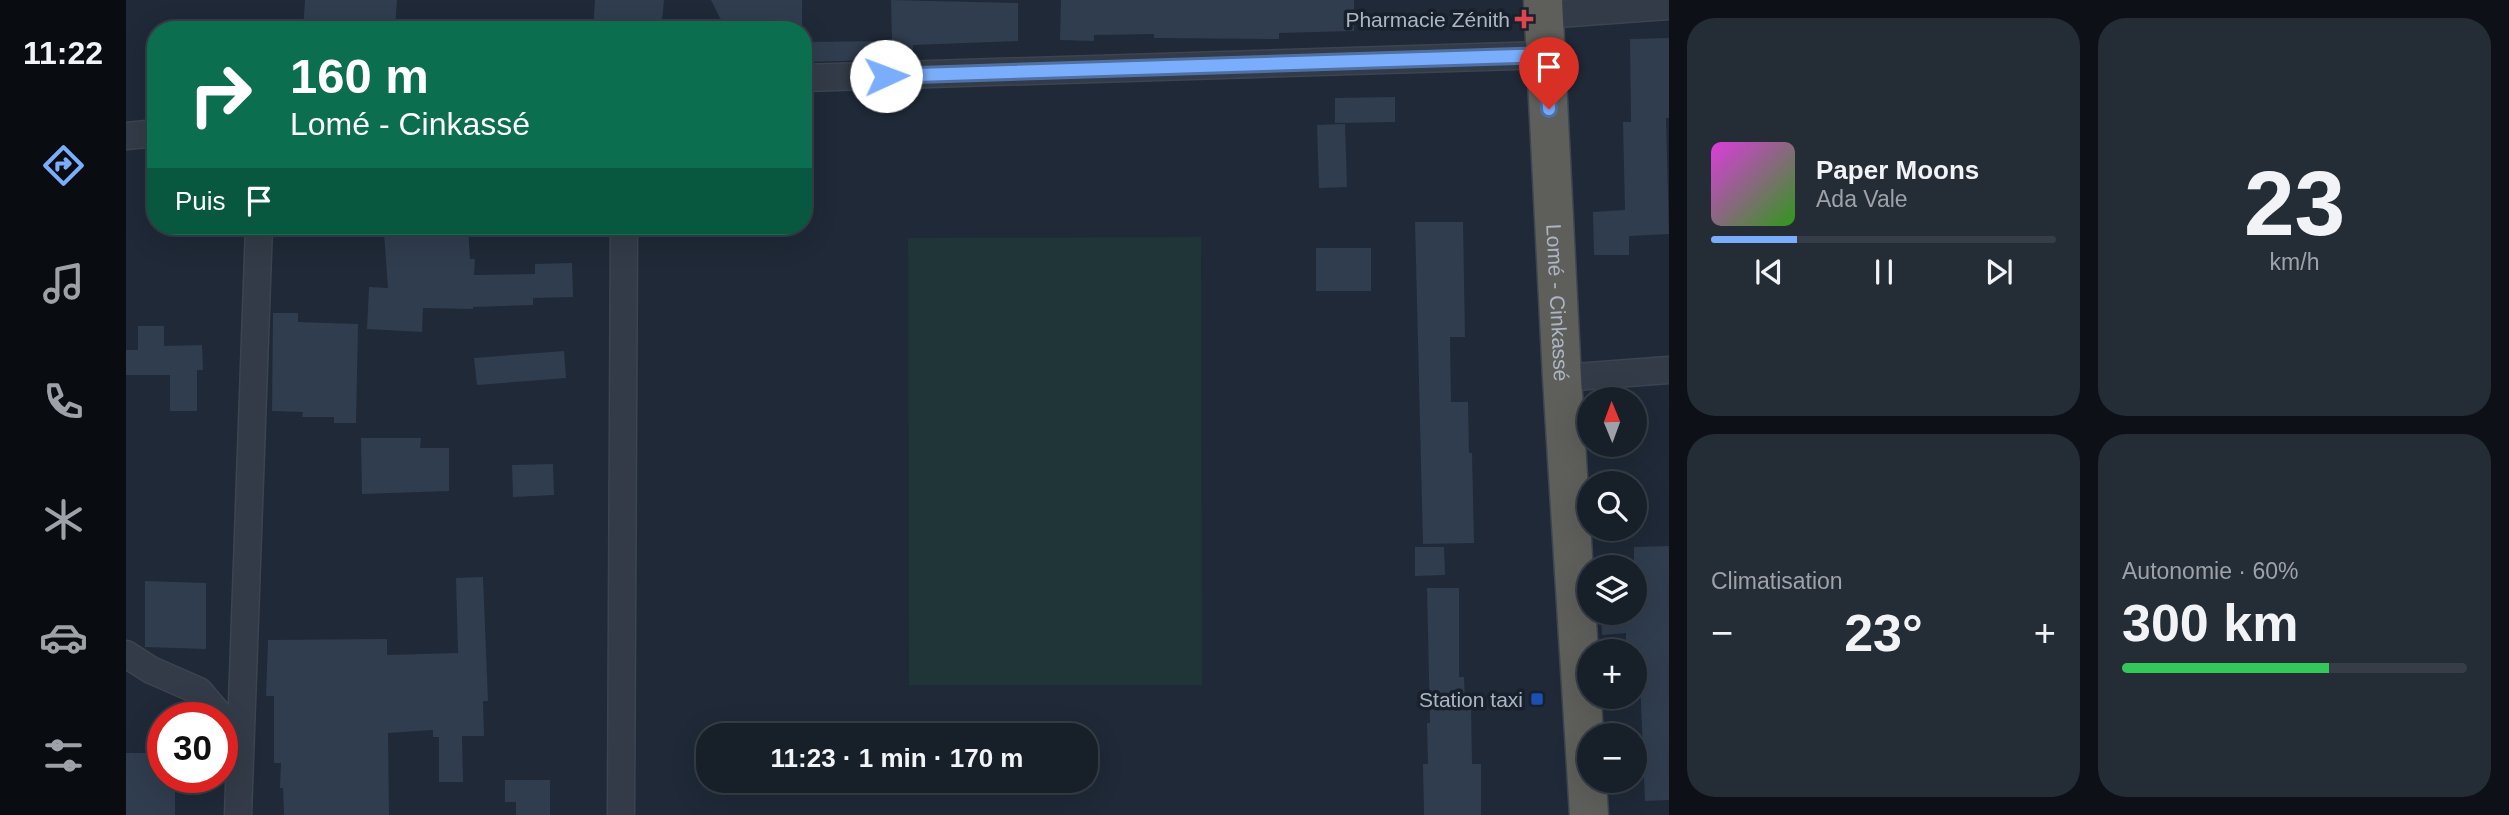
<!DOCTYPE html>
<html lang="fr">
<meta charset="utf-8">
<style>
body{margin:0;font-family:Arial,sans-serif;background:#242c35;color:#f1f3f6;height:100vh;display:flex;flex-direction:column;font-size:26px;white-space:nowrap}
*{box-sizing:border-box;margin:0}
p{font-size:23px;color:#9ea2a8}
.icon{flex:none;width:38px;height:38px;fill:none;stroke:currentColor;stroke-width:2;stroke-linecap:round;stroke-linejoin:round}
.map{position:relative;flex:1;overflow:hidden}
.drawer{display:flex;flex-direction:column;gap:18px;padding:18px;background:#0d1117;width:840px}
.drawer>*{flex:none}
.hud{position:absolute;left:21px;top:21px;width:665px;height:214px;border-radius:28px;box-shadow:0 7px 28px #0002,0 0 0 2px #363d46;background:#0b6e4f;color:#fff;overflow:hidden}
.needle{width:46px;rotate:359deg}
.tools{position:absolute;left:1451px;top:387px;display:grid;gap:14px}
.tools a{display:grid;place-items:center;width:70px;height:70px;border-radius:50%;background:#171f29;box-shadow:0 7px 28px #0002,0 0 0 2px #363d46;font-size:35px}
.speed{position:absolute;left:21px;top:702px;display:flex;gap:14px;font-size:35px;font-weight:700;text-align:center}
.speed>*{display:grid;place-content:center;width:91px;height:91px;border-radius:50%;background:#171f29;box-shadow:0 7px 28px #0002,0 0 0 2px #363d46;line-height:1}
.speed .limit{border:10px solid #d22;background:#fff;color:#111}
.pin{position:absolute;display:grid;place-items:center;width:60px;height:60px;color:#fff;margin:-72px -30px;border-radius:50% 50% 50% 0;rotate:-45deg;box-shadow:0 0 7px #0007}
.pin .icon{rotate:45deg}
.me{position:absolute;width:77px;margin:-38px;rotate:88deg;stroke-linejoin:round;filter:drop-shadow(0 0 5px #0008)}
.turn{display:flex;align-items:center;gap:24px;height:147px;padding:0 28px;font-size:32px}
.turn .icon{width:91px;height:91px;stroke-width:2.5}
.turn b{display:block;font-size:49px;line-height:60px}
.then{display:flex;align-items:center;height:66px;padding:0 28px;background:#0003;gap:14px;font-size:26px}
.big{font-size:52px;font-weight:800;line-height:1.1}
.drawer .tile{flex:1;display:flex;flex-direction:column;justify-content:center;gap:10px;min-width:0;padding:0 24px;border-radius:28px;background:#242c35}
.drawer .dial{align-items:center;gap:0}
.dial b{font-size:91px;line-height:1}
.song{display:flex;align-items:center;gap:21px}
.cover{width:84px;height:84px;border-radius:10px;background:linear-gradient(135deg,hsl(300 70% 55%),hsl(110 70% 35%))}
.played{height:7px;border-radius:4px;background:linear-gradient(90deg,#7aadfb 25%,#363d46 25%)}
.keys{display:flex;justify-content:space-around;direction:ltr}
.heat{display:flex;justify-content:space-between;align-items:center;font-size:38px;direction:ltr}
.charge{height:10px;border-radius:5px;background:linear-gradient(90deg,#34c759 60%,#363d46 0)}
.drawer .tiles{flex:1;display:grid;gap:18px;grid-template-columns:repeat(2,1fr)}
.trip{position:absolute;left:570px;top:723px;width:402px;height:70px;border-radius:28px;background:#171f29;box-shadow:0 7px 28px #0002,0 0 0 2px #363d46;font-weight:800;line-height:70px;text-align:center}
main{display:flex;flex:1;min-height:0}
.tabs{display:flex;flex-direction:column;width:126px;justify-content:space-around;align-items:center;background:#090c10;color:#9ea2a8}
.tabs .icon{width:49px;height:49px}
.tabs .selected{color:#7aadfb}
.tabs b{font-size:32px;color:#f1f3f6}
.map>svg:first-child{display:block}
.green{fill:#203538}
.building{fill:#303d4e}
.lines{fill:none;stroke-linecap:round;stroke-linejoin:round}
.minor-casing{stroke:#3c4450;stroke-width:29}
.trunk-casing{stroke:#3d4551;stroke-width:41}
.minor{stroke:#323b47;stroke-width:26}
.trunk{stroke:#5e5e5b;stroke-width:38}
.route-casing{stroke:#4f70a3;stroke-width:18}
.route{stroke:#7aadfb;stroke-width:12}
.health-dot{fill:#e0444e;stroke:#18202b;stroke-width:2.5}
.transit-dot{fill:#1a4fb4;stroke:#18202b;stroke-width:2.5}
.labels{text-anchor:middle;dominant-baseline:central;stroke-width:7;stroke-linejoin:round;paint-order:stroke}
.poi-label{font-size:21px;fill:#acb5c4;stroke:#18202b;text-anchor:end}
.street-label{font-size:21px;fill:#acb5c4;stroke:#18202b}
</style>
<main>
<nav class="tabs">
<b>11:22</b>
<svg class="icon selected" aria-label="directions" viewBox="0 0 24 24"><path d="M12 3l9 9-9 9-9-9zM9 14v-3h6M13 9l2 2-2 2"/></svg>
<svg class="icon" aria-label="music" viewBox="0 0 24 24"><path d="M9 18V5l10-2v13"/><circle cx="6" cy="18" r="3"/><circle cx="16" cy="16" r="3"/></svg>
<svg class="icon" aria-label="phone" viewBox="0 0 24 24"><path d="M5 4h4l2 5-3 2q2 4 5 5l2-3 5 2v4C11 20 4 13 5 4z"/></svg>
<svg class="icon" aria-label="climate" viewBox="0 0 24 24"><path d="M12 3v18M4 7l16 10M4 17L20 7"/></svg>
<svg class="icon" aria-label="car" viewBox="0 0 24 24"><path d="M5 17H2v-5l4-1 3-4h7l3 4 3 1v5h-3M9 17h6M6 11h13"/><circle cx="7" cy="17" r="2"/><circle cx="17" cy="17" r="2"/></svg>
<svg class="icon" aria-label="filters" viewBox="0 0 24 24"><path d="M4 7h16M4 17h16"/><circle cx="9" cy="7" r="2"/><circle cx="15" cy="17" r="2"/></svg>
</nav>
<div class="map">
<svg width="1543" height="815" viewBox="0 0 1543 815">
<rect width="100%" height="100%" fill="#1f2937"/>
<path class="green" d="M 1075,237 L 1076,685 L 783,685 L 782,238 Z"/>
<g class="building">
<path d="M 179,0 L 271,0 L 269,30 L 177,30 Z"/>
<path d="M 469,0 L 538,0 L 535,30 L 467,30 Z"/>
<path d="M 585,0 L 676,0 L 676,30 L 619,30 L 619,23 L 599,22 L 594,18 Z"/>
<path d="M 765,0 L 892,3 L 892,41 L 787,45 L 787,59 L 679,62 L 678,42 L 766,41 Z"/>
<path d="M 935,0 L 1228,0 L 1228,31 L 1153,33 L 1153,39 L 1028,38 L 1028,34 L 968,35 L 968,41 L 934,40 Z"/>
<path d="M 1543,38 L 1543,118 L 1540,118 L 1543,234 L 1503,236 L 1503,255 L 1468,255 L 1467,212 L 1499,210 L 1497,122 L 1505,122 L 1504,39 Z"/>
<path d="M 1269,97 L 1269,122 L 1209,123 L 1209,98 Z"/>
<path d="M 1219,124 L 1221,187 L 1193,188 L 1191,125 Z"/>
<path d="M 1289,222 L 1337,222 L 1339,337 L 1324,337 L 1325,402 L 1342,402 L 1343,453 L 1346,453 L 1348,543 L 1297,544 Z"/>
<path d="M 342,228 L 344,259 L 349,259 L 348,275 L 409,274 L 409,264 L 446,263 L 447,297 L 407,298 L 407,305 L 347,307 L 347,309 L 297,308 L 296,332 L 241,329 L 243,287 L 262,288 L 258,233 Z"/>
<rect x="1190" y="248" width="55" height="43"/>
<path d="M 147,313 L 172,313 L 172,322 L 232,324 L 230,423 L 208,423 L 208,417 L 176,417 L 177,412 L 146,411 Z"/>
<path d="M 12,326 L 38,326 L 38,346 L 76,345 L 77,370 L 71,370 L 71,411 L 44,411 L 44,375 L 0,375 L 0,350 L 12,350 Z"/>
<path d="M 438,351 L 440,378 L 351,385 L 348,358 Z"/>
<path d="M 235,438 L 295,438 L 294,448 L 323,448 L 323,491 L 236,494 Z"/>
<path d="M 427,464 L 428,495 L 387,497 L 386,465 Z"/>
<path d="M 1543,546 L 1543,800 L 1519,801 L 1514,678 L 1508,678 L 1508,651 L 1500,651 L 1500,633 L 1476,635 L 1475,612 L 1508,612 L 1508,547 Z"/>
<path d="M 1289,547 L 1318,547 L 1319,575 L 1289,576 Z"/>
<path d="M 357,577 L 362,701 L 357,701 L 358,736 L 336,736 L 337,782 L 313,782 L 313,737 L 307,737 L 307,730 L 262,733 L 263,815 L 158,815 L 157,788 L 154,788 L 155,763 L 148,763 L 148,696 L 140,696 L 142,640 L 261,639 L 261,655 L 332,653 L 330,578 Z"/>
<path d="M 19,581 L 80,583 L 80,649 L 19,647 Z"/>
<path d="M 1301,588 L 1333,588 L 1333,677 L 1338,677 L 1339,704 L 1345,704 L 1346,764 L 1355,764 L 1355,815 L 1298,815 L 1297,764 L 1302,764 L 1301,723 L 1304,723 Z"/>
<path d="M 0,753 L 37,753 L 37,785 L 49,785 L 49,815 L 0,815 Z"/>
<path d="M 379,780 L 424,780 L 424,815 L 390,815 L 390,802 L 379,802 Z"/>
</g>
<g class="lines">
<g class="minor-casing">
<g id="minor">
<path d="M 1418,15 L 1543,6"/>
<path d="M 677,78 L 1420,55"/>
<path d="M 0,136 L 30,133"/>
<path d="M 1436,378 L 1543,370"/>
<path d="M 0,654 L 25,670 L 73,691 L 96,718"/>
<path d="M 112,815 L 133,226"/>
<path d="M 495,815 L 498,226"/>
</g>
</g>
<g class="trunk-casing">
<g id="trunk">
<path id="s1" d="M 1417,0 L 1436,378 L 1463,815"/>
</g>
</g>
<use href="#minor" class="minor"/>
<use href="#trunk" class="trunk"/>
</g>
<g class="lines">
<g class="route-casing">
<path id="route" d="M 760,76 L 1420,55 L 1423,109"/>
</g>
<use href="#route" class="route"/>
</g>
<path class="health-dot" d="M1394.5 8.5h7v7h7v7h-7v7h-7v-7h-7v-7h7z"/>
<rect class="transit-dot" x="1404" y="692" width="14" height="14" rx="3.5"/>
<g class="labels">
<g class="poi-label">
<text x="1384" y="19">Pharmacie Zénith</text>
<text x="1397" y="699">Station taxi</text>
</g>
<g class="street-label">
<text stroke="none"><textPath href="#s1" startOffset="303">Lomé - Cinkassé</textPath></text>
</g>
</g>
</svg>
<div class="tools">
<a><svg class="needle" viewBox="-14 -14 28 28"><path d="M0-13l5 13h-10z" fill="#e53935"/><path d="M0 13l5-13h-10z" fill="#9ea2a8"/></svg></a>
<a><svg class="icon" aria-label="search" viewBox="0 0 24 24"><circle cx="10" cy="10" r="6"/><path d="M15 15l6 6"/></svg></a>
<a><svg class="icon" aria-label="layers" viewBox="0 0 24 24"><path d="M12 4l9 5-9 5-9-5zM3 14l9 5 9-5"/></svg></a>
<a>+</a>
<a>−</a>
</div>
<div class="speed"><div class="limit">30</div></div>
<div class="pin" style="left:1423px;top:109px;background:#d93025"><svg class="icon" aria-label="arrive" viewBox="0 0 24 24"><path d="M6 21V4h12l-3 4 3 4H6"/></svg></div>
<svg class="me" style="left:760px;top:76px" viewBox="-20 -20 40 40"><circle r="19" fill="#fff"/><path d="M0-13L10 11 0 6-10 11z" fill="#7aadfb"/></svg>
<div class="trip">11:23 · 1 min · 170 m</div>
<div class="hud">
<div class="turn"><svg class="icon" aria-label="right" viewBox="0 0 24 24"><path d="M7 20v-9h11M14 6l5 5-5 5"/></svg><div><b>160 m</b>Lomé - Cinkassé</div></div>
<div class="then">Puis<svg class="icon" aria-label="arrive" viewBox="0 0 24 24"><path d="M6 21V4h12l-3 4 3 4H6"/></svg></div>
</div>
</div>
<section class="drawer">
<div class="tiles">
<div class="tile">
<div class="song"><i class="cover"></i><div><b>Paper Moons</b><p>Ada Vale</p></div></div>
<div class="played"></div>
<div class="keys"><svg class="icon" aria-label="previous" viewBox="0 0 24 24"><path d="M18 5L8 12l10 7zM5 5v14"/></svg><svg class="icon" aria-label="pause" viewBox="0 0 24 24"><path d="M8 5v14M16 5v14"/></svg><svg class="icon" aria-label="next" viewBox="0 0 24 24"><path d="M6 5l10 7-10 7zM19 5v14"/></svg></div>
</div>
<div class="tile dial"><b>23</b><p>km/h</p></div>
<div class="tile"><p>Climatisation</p>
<div class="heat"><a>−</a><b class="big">23°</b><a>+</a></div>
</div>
<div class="tile"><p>Autonomie · 60%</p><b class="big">300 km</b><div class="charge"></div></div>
</div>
</section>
</main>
